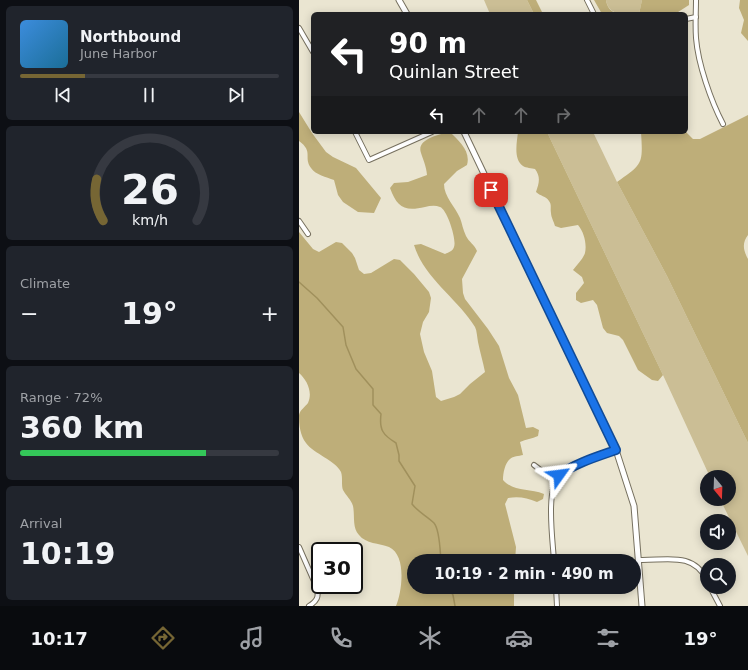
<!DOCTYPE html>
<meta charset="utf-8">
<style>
body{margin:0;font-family:"DejaVu Sans",sans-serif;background:#20242c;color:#f1f3f6;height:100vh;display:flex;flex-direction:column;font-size:15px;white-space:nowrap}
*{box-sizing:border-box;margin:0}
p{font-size:13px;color:#9ea1a6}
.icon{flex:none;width:22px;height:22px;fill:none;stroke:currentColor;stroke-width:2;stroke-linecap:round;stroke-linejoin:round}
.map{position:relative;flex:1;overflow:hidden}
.details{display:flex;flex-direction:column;gap:6px;padding:6px;background:#0d0f14;width:299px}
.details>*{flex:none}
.guide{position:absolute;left:12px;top:12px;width:377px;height:122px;border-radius:6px;box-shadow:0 2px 10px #0003;background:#202124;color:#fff;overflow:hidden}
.needle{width:26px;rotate:161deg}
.controls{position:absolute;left:401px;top:470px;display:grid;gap:8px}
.controls a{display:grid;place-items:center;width:36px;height:36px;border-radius:50%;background:#171b24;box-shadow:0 2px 10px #0003;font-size:20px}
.speed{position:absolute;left:12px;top:542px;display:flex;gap:8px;font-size:20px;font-weight:700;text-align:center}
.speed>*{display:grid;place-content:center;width:52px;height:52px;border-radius:50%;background:#171b24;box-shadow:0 2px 10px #0003;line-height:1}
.speed .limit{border:2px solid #111;border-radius:6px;background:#fff;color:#111}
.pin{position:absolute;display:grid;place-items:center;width:34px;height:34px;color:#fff;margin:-17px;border-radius:8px;box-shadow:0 2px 6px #0006}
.me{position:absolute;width:44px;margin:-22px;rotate:59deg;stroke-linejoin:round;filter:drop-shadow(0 0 3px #0008)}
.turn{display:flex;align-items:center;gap:14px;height:84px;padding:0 12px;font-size:18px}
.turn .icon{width:52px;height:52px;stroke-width:2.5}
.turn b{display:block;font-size:28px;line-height:34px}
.lanes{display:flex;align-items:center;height:38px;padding:0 12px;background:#0003;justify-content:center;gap:20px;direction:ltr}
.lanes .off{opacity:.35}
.big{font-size:30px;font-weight:700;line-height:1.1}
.details .card{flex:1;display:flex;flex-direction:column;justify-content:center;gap:6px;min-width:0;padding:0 14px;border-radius:6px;background:#20242c}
.details .dial{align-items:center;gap:0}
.dial svg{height:104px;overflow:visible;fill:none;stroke:#363941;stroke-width:7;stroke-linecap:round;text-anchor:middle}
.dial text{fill:#f1f3f6;stroke:none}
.song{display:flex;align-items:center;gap:12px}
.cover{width:48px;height:48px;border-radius:6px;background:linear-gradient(135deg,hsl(210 70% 55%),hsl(200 70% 35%))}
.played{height:4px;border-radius:2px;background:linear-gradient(90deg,#766634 25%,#363941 25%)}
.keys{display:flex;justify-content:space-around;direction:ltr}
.heat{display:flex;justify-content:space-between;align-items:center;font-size:22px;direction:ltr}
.charge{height:6px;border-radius:3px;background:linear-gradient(90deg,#34c759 72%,#363941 0)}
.trip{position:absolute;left:108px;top:554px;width:234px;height:40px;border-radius:20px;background:#171b24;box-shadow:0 2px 10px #0003;font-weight:700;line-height:40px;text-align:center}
.dock{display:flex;height:64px;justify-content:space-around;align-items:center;background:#090b0e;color:#9ea1a6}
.dock .icon{width:28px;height:28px}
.dock .active{color:#766634}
.dock b{font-size:18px;color:#f1f3f6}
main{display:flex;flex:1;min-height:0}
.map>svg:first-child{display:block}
.green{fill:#cbbe95}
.forest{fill:#beae79}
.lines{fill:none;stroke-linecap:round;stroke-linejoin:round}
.stream{stroke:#a0905c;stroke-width:1.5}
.minor-casing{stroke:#76705f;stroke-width:6}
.tertiary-casing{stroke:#76705f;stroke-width:7}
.minor{stroke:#fff;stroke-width:4}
.tertiary{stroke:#fff;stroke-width:5}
.route-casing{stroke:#114b97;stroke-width:10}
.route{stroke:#1a73e8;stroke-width:7}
</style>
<main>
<section class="details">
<div class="card">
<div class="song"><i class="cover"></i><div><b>Northbound</b><p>June Harbor</p></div></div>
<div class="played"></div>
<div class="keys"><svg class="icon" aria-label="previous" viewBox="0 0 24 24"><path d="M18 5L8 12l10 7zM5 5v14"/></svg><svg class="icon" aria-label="pause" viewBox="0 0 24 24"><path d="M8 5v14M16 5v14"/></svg><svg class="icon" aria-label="next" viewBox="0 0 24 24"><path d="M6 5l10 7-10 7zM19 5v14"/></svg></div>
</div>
<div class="card dial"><svg viewBox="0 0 100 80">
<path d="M14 69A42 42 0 1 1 86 69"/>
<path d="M14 69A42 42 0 0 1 9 37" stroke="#766634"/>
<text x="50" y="56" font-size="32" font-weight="700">26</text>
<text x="50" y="72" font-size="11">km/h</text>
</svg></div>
<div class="card"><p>Climate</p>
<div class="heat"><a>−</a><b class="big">19°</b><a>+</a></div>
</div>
<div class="card"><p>Range · 72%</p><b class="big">360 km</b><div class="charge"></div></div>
<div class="card"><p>Arrival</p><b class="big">10:19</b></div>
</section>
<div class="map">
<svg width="449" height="606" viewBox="0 0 449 606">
<rect width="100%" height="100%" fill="#eae5d1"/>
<g class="green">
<path d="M 185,0 L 228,0 L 235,14 L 191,14 Z"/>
<path d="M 307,0 L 343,0 L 340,14 C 326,14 310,17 307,0 Z"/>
<path d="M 248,132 L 294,132 L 318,182 L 368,276 L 449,443 L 449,556 L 421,499 L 430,499 L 430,477 L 411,477 L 364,375 Z"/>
</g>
<g class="forest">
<path d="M 228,0 L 237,0 L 244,14 L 235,14 Z"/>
<path d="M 295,0 L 307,0 C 308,7 311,10 317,14 L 303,14 Z"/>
<path d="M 343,0 L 390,0 L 390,5 L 376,14 L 340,14 Z"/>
<path d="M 441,0 L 449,0 L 449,41 L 442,33 L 445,20 L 440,8 Z"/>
<path d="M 0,112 L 13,133 L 27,152 L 34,157 L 57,168 L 82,198 L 75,213 L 59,212 L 44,202 L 39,195 L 35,180 C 27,177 17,175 12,168 C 4,157 15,152 0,141 Z"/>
<path d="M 449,115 L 449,235 C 443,243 444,250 449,259 L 449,443 L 368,276 L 318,182 C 344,164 344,164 342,132 L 387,132 L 394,139 L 401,139 Z"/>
<path d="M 149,132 L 151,132 C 160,141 172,151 168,165 L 158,171 L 145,184 C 145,197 156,206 161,218 C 163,223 164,230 167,236 C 170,242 175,244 178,251 L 163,279 L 164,293 L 166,299 L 189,329 L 200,346 L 210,378 L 219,395 L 227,428 L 234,427 L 240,430 L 239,436 C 233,439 227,439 221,442 L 224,455 C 220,456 214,456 211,459 C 206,463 204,473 204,480 C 215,492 230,488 245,494 L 244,499 L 238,502 C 228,498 220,496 209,498 L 206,504 L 217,547 L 216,561 L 115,561 L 115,587 L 215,587 L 215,606 L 97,606 C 103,592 108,555 90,547 C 80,543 67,544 60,535 C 53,528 56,515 54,506 C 52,499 47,496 44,490 C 42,485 44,478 42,472 C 36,460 15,454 7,443 C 1,435 0,425 0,415 C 1,410 6,407 9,403 C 14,392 8,380 0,373 L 0,232 L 14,249 L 20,252 L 37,242 L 43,243 L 53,253 L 56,258 L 60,270 L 65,274 L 72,273 L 95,259 L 101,260 L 115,274 L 130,292 L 132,298 L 130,312 L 124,322 L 121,334 L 125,352 L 133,371 L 137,397 L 142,401 L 155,397 L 161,394 L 171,384 L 186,372 C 184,362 181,352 179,342 C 178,337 178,331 176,327 C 159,299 125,278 115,245 L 122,244 L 146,254 C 150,252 154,251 155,247 C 158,240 148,209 141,207 C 136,205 131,206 126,207 C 105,212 98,207 91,188 L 95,183 L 109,182 L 128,175 C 127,166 125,162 122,153 C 117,139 140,135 149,132 Z"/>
<path d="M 219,132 L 248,132 L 364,375 L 359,381 L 353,380 L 339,370 L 324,340 L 320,336 L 308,333 L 304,328 L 298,305 L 294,300 L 282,303 L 277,300 L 277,293 L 285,283 L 283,277 L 274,270 C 278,265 284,259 286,253 C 288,244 285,232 279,225 L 262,228 L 256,226 C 255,222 252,217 252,213 C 251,208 253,205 250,201 C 247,196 241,196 237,192 C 240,183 242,177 236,169 C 233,168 227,168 224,166 C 214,159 218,142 219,132 Z"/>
</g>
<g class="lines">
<g class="stream">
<path d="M 0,282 L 18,298 L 44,327 L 47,345 L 57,369 L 74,389 L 74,405 L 82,414 C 80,430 84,435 97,443 L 100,455 L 100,461 L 116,486 L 113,504 C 119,512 128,516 135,523 C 141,530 141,551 142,561"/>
<path d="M 149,587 L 154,595 L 156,606"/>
</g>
<g class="minor-casing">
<g id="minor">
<path d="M 288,0 L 295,14"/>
<path d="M 397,0 C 397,12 396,25 397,38 C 399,64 412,101 424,124"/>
<path d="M 387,19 L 397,17"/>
<path d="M 0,28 L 14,52"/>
<path d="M 56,132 L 70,160 L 133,132"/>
<path d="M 0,221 L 9,234"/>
<path d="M 235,465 L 256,481"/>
<path d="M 0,547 L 18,588 C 20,597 18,601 10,606"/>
<path d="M 340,560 C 366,561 394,551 408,580"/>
<path d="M 255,561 C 254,542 246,488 261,474 C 275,461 299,456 317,450"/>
<path d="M 257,587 L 258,606"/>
<path d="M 411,587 L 421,606"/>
</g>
</g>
<g class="tertiary-casing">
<g id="tertiary">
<path d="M 100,0 L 108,14"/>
<path d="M 165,132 L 317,450 L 335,506 L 343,606"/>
</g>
</g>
<use href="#minor" class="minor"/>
<use href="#tertiary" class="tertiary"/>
</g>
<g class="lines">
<g class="route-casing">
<path id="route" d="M 192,190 L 317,450 C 297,457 277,463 260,475"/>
</g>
<use href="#route" class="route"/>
</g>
</svg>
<div class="controls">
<a><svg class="needle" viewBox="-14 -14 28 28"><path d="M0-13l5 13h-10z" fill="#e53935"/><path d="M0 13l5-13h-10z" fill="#9ea1a6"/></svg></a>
<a><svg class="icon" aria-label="sound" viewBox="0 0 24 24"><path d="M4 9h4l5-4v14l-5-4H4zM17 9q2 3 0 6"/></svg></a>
<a><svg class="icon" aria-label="search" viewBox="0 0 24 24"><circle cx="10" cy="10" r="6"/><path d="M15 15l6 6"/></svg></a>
</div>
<div class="speed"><div class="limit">30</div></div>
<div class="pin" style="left:192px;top:190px;background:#d93025"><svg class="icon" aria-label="arrive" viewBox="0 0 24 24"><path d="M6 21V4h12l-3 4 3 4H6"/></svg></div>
<svg class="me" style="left:260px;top:475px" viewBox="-20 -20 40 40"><path d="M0-17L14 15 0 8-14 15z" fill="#1a73e8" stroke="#fff" stroke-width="4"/></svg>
<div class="trip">10:19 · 2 min · 490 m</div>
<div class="guide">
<div class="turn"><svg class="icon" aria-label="left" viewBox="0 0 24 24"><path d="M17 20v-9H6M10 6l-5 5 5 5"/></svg><div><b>90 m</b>Quinlan Street</div></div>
<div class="lanes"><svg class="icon" aria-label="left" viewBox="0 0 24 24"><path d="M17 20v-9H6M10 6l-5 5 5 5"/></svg><svg class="icon off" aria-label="ahead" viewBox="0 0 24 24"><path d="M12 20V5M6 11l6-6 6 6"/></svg><svg class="icon off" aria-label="ahead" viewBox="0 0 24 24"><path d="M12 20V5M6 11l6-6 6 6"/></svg><svg class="icon off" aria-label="right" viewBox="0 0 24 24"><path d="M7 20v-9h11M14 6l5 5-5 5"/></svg></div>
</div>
</div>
</main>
<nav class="dock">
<b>10:17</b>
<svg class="icon active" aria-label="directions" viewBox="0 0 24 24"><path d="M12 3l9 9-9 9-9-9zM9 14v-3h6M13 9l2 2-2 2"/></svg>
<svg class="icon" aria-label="music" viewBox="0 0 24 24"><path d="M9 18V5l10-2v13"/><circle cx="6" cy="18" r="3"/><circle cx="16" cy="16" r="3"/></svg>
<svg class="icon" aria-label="phone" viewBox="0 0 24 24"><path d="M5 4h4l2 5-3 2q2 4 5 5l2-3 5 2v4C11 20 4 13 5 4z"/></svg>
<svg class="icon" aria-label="climate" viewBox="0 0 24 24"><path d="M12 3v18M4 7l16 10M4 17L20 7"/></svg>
<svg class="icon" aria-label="car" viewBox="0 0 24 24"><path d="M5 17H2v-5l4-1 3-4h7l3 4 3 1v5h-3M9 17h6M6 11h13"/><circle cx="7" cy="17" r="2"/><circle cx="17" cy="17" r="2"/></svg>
<svg class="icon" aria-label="filters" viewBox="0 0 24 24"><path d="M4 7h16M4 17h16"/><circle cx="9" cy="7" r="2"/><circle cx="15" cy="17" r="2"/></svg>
<b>19°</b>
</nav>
